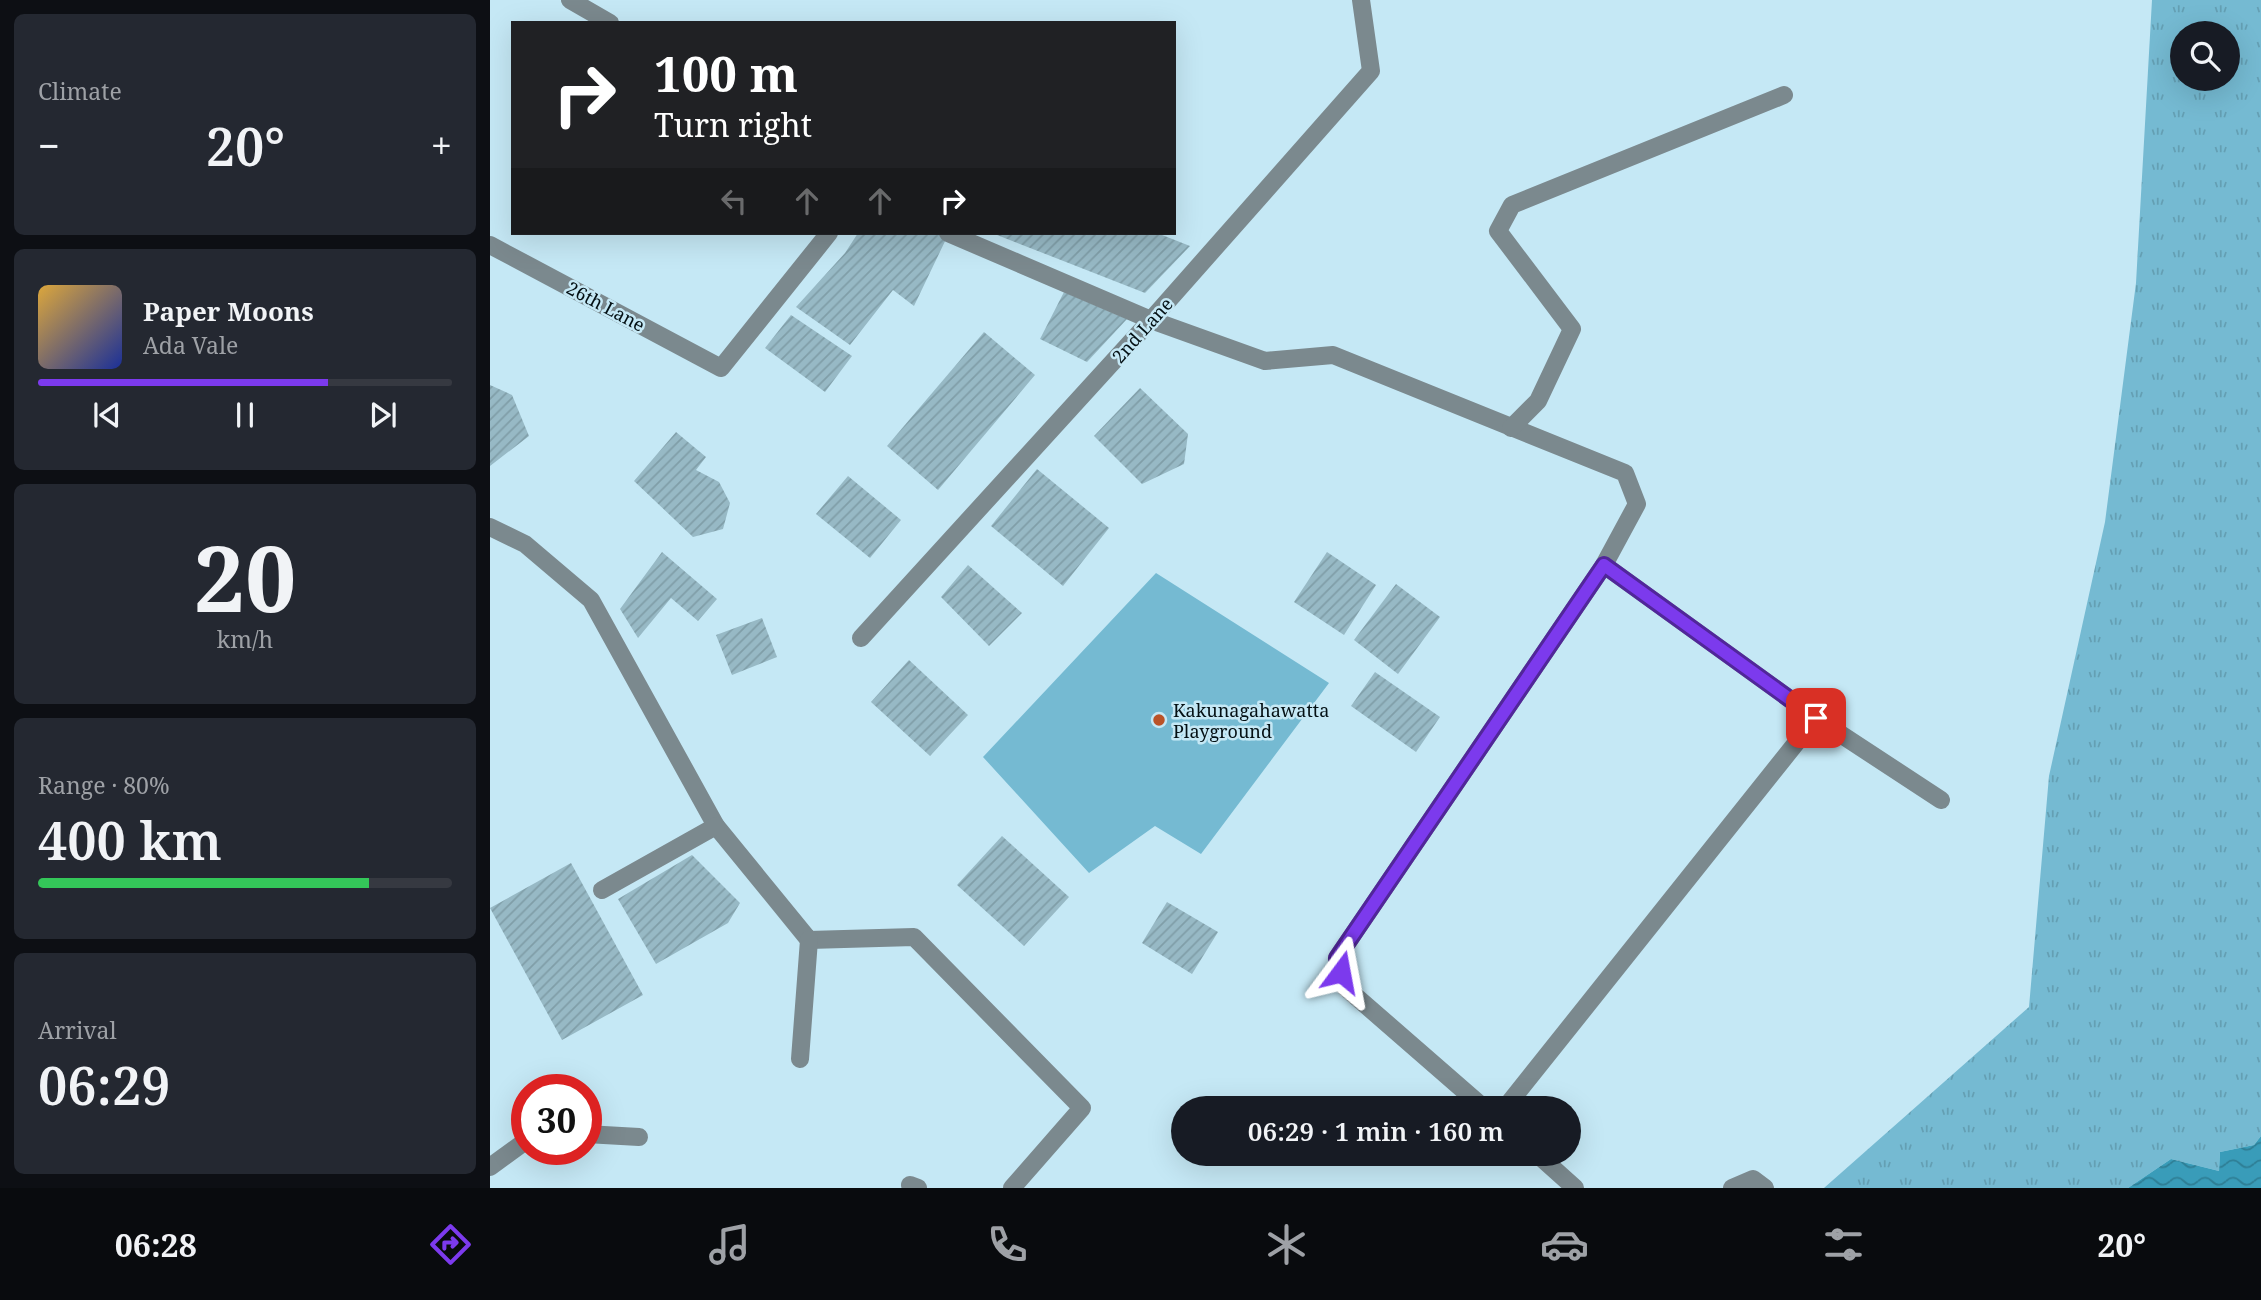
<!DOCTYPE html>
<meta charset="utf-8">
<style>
body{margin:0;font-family:"Noto Serif",serif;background:#242831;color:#f1f3f6;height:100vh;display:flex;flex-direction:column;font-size:26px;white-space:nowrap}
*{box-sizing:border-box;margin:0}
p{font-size:23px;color:#9ea1a6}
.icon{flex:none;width:38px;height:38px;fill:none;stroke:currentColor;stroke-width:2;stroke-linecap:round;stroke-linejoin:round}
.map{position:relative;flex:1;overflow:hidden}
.details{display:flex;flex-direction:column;gap:14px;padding:14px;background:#0d0f14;width:490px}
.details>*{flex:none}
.banner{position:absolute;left:21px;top:21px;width:665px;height:214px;border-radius:0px;box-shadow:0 7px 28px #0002;background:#202124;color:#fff;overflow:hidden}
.tools{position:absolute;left:1680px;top:21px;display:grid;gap:14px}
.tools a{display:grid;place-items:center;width:70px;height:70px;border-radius:50%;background:#171b24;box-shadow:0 7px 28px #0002;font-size:35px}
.speed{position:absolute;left:21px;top:1074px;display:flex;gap:14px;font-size:35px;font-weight:700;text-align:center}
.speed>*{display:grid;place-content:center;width:91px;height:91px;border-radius:50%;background:#171b24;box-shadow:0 7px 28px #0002;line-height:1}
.speed .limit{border:10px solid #d22;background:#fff;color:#111}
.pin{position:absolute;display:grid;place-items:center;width:60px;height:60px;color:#fff;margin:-30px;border-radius:14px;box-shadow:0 4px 10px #0006}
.me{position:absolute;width:77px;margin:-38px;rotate:13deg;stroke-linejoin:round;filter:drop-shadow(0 0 5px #0008)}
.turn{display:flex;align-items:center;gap:24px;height:147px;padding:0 28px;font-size:32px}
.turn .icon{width:91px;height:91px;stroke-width:2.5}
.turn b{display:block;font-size:49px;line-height:60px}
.lanes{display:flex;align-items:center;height:66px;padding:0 28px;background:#0003;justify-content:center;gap:35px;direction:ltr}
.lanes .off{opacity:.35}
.big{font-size:52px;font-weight:600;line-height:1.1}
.details .card{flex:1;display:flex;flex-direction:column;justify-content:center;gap:10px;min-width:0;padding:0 24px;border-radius:10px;background:#242831}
.details .dial{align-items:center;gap:0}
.dial b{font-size:91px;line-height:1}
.song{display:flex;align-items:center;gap:21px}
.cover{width:84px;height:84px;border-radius:10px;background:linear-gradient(135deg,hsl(40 70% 55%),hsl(230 70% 35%))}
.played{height:7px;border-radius:4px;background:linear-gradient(90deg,#7c3aed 70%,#363941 70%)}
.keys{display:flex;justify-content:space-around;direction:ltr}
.heat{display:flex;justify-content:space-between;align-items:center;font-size:38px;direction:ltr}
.charge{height:10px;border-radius:5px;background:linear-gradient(90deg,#34c759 80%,#363941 0)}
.trip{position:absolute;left:681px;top:1096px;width:410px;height:70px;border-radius:35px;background:#171b24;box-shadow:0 7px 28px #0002;font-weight:600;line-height:70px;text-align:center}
.tabs{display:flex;height:112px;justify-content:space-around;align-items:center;background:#090b0e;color:#9ea1a6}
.tabs .icon{width:49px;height:49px}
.tabs .active{color:#7c3aed}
.tabs b{font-size:32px;color:#f1f3f6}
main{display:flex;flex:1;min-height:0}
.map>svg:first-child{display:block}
.grass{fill:url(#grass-tufts);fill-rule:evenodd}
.pitch{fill:#75bad2}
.water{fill:url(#water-waves)}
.building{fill:url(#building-hatch)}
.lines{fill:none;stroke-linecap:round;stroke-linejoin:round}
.street{stroke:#7b898e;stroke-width:18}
.route-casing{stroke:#51269a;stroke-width:18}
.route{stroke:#7c3aed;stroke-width:12}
.poi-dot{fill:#ba5328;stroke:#c5e8f5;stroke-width:2.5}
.labels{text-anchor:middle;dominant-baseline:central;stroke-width:5;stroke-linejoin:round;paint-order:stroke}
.street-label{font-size:18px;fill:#041014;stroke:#c5e8f5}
.poi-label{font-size:18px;fill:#041014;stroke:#c5e8f5;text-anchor:start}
</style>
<main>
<section class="details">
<div class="card"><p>Climate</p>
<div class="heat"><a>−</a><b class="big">20°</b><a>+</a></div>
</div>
<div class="card">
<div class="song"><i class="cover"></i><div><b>Paper Moons</b><p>Ada Vale</p></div></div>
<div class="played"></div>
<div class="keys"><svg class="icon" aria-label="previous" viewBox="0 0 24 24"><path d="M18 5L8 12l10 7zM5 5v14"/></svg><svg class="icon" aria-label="pause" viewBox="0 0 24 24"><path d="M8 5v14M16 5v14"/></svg><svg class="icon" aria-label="next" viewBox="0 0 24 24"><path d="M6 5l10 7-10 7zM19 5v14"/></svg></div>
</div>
<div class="card dial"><b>20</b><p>km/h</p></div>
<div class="card"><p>Range · 80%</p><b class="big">400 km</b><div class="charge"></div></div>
<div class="card"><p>Arrival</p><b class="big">06:29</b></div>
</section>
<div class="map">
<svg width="1771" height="1188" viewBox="0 0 1771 1188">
<defs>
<pattern id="grass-tufts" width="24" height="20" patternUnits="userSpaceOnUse" patternTransform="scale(1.75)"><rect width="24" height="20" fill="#75bad2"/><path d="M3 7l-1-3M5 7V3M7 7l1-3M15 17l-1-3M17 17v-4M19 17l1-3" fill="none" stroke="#649fb3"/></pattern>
<pattern id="water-waves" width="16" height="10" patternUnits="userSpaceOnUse" patternTransform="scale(1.75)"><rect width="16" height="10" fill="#399cb9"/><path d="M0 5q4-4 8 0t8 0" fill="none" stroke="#2e7e95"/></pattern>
<pattern id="building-hatch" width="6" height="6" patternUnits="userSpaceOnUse" patternTransform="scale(1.75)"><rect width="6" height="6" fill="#97b9c5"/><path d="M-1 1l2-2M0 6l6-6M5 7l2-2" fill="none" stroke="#809ea8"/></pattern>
</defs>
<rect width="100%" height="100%" fill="#c5e8f5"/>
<path class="grass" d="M 1662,0 L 1771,0 L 1771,1136 L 1764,1145 L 1730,1152 L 1729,1171 L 1681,1159 L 1638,1188 L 1334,1188 L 1539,1007 L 1559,776 L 1615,522 L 1646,283 ZM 1692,33 L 1738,33 L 1738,79 L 1692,79 Z"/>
<path class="pitch" d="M 666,573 L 839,683 L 711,854 L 665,826 L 599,873 L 493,757 Z"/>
<path class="water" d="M 1771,1136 L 1771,1188 L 1638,1188 L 1681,1159 L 1729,1171 L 1730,1152 L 1764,1145 Z"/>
<g class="building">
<path d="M 368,233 L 458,235 L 424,306 L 403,290 L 360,345 L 306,307 L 355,253 Z"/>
<path d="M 502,233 L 667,233 L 700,246 L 655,293 Z"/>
<path d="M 574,292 L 637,319 L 597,362 L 550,339 Z"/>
<path d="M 301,315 L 362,356 L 335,392 L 275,348 Z"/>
<path d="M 494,332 L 545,375 L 448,490 L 397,446 Z"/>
<path d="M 0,385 L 22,395 L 39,436 L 0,466 Z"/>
<path d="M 650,388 L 698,434 L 694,464 L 652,484 L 604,436 Z"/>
<path d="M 186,432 L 216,457 L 206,470 L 229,482 L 240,503 L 233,529 L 203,537 L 144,481 Z"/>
<path d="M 547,469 L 619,528 L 573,586 L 501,526 Z"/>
<path d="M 358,476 L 411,520 L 380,558 L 326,514 Z"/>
<path d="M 172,552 L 227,599 L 208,621 L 181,598 L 148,638 L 130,609 Z"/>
<path d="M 837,552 L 886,585 L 854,635 L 804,602 Z"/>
<path d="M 478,565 L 532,613 L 499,646 L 451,597 Z"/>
<path d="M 906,584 L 950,617 L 908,674 L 864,640 Z"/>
<path d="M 272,618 L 287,657 L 242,675 L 226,635 Z"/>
<path d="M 419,660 L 478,715 L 440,756 L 381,702 Z"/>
<path d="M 885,672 L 950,717 L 926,752 L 861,706 Z"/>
<path d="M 512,836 L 579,897 L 534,946 L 467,885 Z"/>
<path d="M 202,855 L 250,903 L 238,923 L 166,964 L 128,899 Z"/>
<path d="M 81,863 L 153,995 L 72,1040 L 0,908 Z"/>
<path d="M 677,902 L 728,932 L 702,974 L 652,943 Z"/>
</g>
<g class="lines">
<g class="street">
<path d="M 80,0 L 120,23"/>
<path d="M 458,233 L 661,320 L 775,361 L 843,355 L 1135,473 L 1147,504 L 1114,565 L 847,958 L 855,987 L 994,1108"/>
<path d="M 0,245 L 231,368 L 339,233"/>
<path d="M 1021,428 L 1048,401 L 1082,329 L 1008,231 L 1022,205 L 1294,95"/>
<path d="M 0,527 L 35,544 L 101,600 L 226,826 L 319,940 L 424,937 L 592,1108 L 522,1188"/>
<path d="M 371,638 L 661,320 L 881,71 L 871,0"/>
<path d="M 1326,718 L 1451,800"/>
<path d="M 112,890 L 226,826"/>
<path d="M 310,1059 L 319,940"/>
<path d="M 1015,1108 L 1326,718 L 1114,565"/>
<path d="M 96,1134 L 149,1137"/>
<path d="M 1046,1153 L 1085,1188"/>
<path d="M 0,1167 L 37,1140"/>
<path d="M 420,1185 L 428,1188"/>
<path d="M 1242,1188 L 1263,1179 L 1275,1188"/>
</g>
</g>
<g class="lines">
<g class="route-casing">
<path id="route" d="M 851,972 L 847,958 L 1114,565 L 1326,718"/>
</g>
<use href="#route" class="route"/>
</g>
<circle class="poi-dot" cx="669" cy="720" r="7"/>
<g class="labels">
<g class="street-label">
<text transform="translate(116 306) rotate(28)">26th Lane</text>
<text transform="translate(652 330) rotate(-48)">2nd Lane</text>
</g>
<g class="poi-label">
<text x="683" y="710">Kakunagahawatta<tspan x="683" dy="21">Playground</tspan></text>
</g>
</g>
</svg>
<div class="tools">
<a><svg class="icon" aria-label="search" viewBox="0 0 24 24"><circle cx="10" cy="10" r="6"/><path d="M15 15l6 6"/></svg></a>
</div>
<div class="speed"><div class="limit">30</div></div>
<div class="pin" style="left:1326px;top:718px;background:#d93025"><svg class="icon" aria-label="arrive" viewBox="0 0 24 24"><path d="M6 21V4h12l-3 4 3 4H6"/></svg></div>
<svg class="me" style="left:851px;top:972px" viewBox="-20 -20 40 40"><path d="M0-17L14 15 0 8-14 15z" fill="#7c3aed" stroke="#fff" stroke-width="4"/></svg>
<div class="trip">06:29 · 1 min · 160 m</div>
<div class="banner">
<div class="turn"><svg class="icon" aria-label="right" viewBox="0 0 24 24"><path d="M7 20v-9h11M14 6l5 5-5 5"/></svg><div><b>100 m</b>Turn right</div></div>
<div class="lanes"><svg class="icon off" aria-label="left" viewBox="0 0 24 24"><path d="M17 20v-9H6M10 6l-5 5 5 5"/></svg><svg class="icon off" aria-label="ahead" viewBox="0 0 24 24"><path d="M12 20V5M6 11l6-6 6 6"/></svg><svg class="icon off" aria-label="ahead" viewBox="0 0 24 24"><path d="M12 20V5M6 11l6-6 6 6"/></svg><svg class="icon" aria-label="right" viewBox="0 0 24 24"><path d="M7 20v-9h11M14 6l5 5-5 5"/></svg></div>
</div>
</div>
</main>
<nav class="tabs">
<b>06:28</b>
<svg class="icon active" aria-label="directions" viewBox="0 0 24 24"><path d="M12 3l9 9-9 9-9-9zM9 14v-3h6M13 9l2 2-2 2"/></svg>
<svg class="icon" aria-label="music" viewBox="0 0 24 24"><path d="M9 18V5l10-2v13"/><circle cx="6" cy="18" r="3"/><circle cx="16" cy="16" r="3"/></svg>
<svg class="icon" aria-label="phone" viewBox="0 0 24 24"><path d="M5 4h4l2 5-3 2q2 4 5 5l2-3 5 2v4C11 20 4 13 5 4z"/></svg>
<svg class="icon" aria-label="climate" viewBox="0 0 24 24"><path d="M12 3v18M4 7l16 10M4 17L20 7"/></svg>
<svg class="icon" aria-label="car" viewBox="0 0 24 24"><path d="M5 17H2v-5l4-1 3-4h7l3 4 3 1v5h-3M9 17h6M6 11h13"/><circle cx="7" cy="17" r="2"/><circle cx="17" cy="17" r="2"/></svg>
<svg class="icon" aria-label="filters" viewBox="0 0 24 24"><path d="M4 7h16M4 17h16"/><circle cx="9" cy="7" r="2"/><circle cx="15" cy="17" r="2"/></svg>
<b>20°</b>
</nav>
